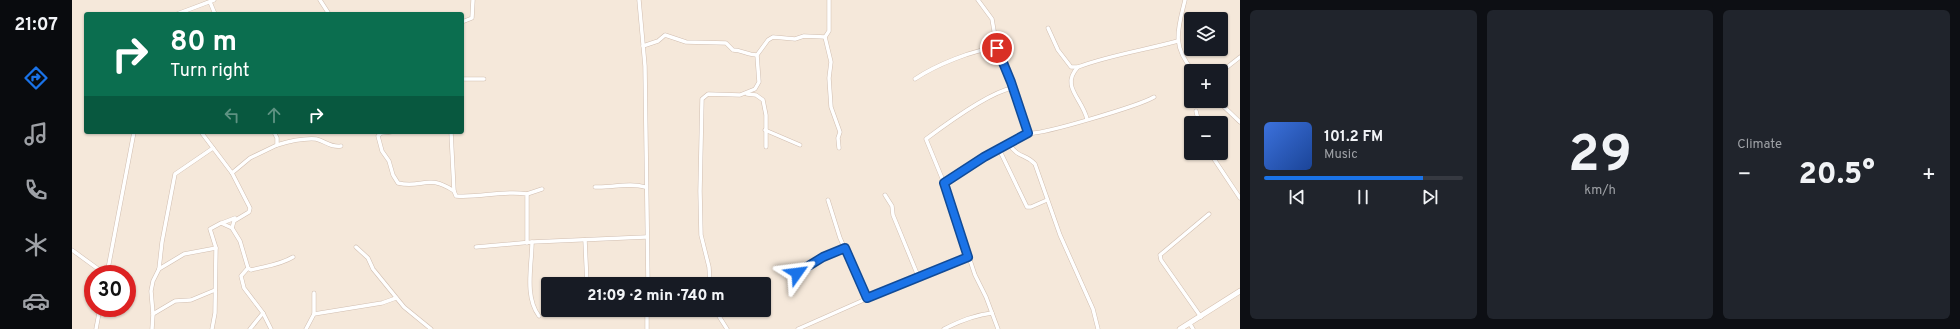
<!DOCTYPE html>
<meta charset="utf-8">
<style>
body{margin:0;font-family:Overpass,sans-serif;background:#20242c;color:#f1f3f6;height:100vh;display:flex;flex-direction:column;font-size:15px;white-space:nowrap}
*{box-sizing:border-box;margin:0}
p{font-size:13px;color:#9ea1a6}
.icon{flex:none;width:22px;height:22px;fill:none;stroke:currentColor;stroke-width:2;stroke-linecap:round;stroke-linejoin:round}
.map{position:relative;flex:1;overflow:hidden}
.drawer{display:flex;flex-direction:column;gap:10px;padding:10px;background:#0d0f14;width:720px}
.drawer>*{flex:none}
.banner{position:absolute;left:12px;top:12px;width:380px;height:122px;border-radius:4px;box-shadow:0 1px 3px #0004;background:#0b6e4f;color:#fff;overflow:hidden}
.controls{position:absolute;left:1112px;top:12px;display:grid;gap:8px}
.controls a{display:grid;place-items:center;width:44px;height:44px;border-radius:4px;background:#171b24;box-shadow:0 1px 3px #0004;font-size:20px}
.speed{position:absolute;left:12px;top:265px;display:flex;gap:8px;font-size:20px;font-weight:700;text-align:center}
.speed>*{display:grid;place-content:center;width:52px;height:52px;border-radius:50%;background:#171b24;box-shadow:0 1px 3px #0004;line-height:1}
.speed .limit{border:6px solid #d22;background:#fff;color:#111}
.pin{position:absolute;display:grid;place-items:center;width:34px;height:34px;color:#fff;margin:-17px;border:2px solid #fff;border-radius:50%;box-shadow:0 1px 4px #0007}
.me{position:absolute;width:44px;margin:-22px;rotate:59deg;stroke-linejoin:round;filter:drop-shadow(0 0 3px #0008)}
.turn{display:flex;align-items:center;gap:14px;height:84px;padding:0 20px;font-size:18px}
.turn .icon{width:52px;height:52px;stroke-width:2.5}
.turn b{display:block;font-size:28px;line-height:34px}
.lanes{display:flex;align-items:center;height:38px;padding:0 20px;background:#0003;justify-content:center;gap:20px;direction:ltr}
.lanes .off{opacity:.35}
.big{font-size:30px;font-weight:800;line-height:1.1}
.drawer .tile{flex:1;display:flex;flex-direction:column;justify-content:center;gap:6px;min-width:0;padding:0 14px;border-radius:6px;background:#20242c}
.drawer .dial{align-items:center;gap:0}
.dial b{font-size:52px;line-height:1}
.song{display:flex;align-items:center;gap:12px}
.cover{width:48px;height:48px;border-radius:6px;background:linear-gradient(135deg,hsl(220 70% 55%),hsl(220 70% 35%))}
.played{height:4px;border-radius:2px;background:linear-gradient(90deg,#1a73e8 80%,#363941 80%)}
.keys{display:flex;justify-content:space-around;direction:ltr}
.heat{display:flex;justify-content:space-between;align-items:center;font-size:22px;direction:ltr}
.drawer .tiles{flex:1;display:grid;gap:10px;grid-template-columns:repeat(3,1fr)}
.trip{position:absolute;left:469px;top:277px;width:230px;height:40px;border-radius:4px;background:#171b24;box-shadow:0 1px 3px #0004;font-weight:800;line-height:40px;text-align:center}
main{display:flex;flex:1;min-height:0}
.menu{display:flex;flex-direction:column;width:72px;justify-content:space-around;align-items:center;background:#090b0e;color:#9ea1a6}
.menu .icon{width:28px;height:28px}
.menu .active{color:#1a73e8}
.menu b{font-size:18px;color:#f1f3f6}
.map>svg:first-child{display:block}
.residential{fill:#f5e8da;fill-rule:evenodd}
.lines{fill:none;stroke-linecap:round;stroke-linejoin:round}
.street-casing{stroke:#d1beb0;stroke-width:4.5}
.secondary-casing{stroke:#d6c0b0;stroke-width:6}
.street{stroke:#fff;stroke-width:3.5}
.secondary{stroke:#fff;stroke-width:5}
.route-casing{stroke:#114b97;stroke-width:10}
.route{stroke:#1a73e8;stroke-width:7}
</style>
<main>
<nav class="menu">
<b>21:07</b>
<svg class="icon active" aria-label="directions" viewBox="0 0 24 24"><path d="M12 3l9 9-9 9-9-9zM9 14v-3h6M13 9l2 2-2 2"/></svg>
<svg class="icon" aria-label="music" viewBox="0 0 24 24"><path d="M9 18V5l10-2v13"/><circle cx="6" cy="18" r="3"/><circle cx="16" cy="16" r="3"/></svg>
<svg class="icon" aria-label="phone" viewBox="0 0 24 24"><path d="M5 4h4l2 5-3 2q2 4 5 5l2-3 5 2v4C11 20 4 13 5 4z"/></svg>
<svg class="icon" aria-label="climate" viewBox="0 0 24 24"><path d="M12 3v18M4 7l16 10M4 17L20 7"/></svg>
<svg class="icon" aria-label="car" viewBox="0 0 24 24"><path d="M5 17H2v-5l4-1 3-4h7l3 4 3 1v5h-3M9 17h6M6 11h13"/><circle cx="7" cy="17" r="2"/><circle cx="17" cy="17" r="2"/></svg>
</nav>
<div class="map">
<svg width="1168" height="329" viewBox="0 0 1168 329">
<rect width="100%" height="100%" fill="#fdf6ec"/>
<path class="residential" d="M 0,0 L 1168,0 L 1168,329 L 0,329 ZM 14,14 L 390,14 L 390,132 L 14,132 ZM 1119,19 L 1149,19 L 1149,49 L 1119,49 ZM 1119,71 L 1149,71 L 1149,101 L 1119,101 ZM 1119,123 L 1149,123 L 1149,153 L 1119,153 ZM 21,274 L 55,274 L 55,308 L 21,308 ZM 476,284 L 692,284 L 692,310 L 476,310 Z"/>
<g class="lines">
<g class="street-casing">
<g id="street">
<path d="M 248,0 L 257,14"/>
<path d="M 567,0 L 573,66 L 576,284"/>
<path d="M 757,0 L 757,31 L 753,37 L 759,62 L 757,78 L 759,107 L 768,132 L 766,138 L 767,148"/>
<path d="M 906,0 L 920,19 L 925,48 L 939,82 L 956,133"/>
<path d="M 1113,0 C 1106,29 1099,45 1121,71"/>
<path d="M 138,2 L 143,14"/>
<path d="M 105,14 L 142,0"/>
<path d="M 390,22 L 400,18 L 401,0"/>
<path d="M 976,28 L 986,50 L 999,67 L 1006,67"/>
<path d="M 571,46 L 586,41 L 593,35 L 614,42 L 654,43 L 661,50 C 669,50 676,55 685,55"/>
<path d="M 1149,72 L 1168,57"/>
<path d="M 390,79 L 412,79"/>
<path d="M 843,79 C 862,66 902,49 925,48"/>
<path d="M 675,94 L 684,95 L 691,100 L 694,115 L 694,147"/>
<path d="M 1146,101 L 1168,122"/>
<path d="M 1124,111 L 1127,123"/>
<path d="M 1015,119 C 1010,98 988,86 1006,67 C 1038,55 1073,50 1106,41"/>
<path d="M 693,130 L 728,145"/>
<path d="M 129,132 L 160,173 L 178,208 L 177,212 L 162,221 L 160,228 L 168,241 L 176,268 L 179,270 C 194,266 208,265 221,257"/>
<path d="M 319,132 L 309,133 L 306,136 L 310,151 L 317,161 L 321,175 L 326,183 C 351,189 355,173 382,191"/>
<path d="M 379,132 L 382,191 L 384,196 C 408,198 431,190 455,194 L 455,243"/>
<path d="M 937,144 C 947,159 953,153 963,164 L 988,235 L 1021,309 L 1026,329"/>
<path d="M 205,145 C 218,141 230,138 244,139 C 253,141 259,148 269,146"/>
<path d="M 927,149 L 955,207 L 959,207 L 975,200"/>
<path d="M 1138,153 L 1168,198"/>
<path d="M 160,173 L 178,158 L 205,145 L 205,138 L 202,132"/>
<path d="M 872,183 L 912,157 L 956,133 C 967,136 1069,105 1082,97"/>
<path d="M 523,187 C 540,188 557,182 573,187"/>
<path d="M 455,194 L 470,189"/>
<path d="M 813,195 L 820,206 L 821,215 L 846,276"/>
<path d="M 756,200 L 768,238 L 795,298"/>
<path d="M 150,223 L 163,218"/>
<path d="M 513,240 L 515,284"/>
<path d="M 460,242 C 460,265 452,296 467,316"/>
<path d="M 284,247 L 296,258 L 301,269 L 332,307 L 359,329"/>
<path d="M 404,247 L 460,242 L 574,237"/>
<path d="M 0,250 L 33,274"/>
<path d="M 176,268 L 169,276 L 172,288 L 191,313 L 199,329"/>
<path d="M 87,269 L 112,254 L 144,248"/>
<path d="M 725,273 L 751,257 L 773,248"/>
<path d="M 35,274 L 62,132"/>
<path d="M 638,284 L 637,267 L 629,235 L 628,191 L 630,99 L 636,94 L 668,95 L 683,89 L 687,82 L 685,55 L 696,40 L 701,37 L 723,39 L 732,36 L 753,37"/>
<path d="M 643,310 L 655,329"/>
<path d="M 81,314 L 103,301 L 119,300 L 143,290"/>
<path d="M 242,314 L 310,303 L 324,298"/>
<path d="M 1129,317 L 1089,260 L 1088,255 L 1137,214"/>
<path d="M 1118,324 L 1121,329"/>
<path d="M 24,329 L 28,308"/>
<path d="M 80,329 L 81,314 L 79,291 L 81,281 L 87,269 L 90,242 L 103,174 L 141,148"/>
<path d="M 140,329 L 143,313 L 144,248 L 138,229 L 149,223 L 160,228"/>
<path d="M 178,329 L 191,313"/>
<path d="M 234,329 L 242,314 L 242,293"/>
<path d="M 575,329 L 575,310"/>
<path d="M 726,329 L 846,276 L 896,257"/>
<path d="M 872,329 C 888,321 902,315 920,313"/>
<path d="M 926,329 L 914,297 L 903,275 L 872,183 L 854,139 C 874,124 916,93 940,88"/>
</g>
</g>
<g class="secondary-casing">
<path id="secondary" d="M 1108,329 L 1168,291"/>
</g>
<use href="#street" class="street"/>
<use href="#secondary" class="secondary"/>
</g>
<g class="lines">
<g class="route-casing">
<path id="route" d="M 725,273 L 751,257 L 773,248 L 795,298 L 896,257 L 872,183 L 912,157 L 956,133 L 939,82 L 925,48"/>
</g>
<use href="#route" class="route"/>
</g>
</svg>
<div class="controls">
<a><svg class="icon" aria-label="layers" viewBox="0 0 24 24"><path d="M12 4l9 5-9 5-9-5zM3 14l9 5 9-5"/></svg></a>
<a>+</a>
<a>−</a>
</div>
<div class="speed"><div class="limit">30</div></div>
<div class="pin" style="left:925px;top:48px;background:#d93025"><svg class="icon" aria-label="arrive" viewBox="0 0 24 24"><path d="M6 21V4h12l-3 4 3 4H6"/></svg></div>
<svg class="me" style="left:725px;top:273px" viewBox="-20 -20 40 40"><path d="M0-17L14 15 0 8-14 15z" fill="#1a73e8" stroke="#fff" stroke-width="4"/></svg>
<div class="trip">21:09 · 2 min · 740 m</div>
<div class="banner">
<div class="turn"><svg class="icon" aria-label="right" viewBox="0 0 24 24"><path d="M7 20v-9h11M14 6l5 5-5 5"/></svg><div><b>80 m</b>Turn right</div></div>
<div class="lanes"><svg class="icon off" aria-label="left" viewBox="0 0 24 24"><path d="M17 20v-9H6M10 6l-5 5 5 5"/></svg><svg class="icon off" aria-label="ahead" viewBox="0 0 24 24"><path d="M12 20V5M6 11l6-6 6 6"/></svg><svg class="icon" aria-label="right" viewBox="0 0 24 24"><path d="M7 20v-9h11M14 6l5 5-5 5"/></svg></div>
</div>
</div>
<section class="drawer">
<div class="tiles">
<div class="tile">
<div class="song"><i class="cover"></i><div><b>101.2 FM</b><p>Music</p></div></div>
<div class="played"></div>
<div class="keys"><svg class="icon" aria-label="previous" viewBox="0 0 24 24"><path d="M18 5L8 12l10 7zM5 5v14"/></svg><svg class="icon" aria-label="pause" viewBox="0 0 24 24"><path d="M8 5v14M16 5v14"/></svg><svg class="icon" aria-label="next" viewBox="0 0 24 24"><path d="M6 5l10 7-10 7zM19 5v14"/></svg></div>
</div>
<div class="tile dial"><b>29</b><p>km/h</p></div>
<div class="tile"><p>Climate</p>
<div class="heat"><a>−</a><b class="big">20.5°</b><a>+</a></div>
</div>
</div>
</section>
</main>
